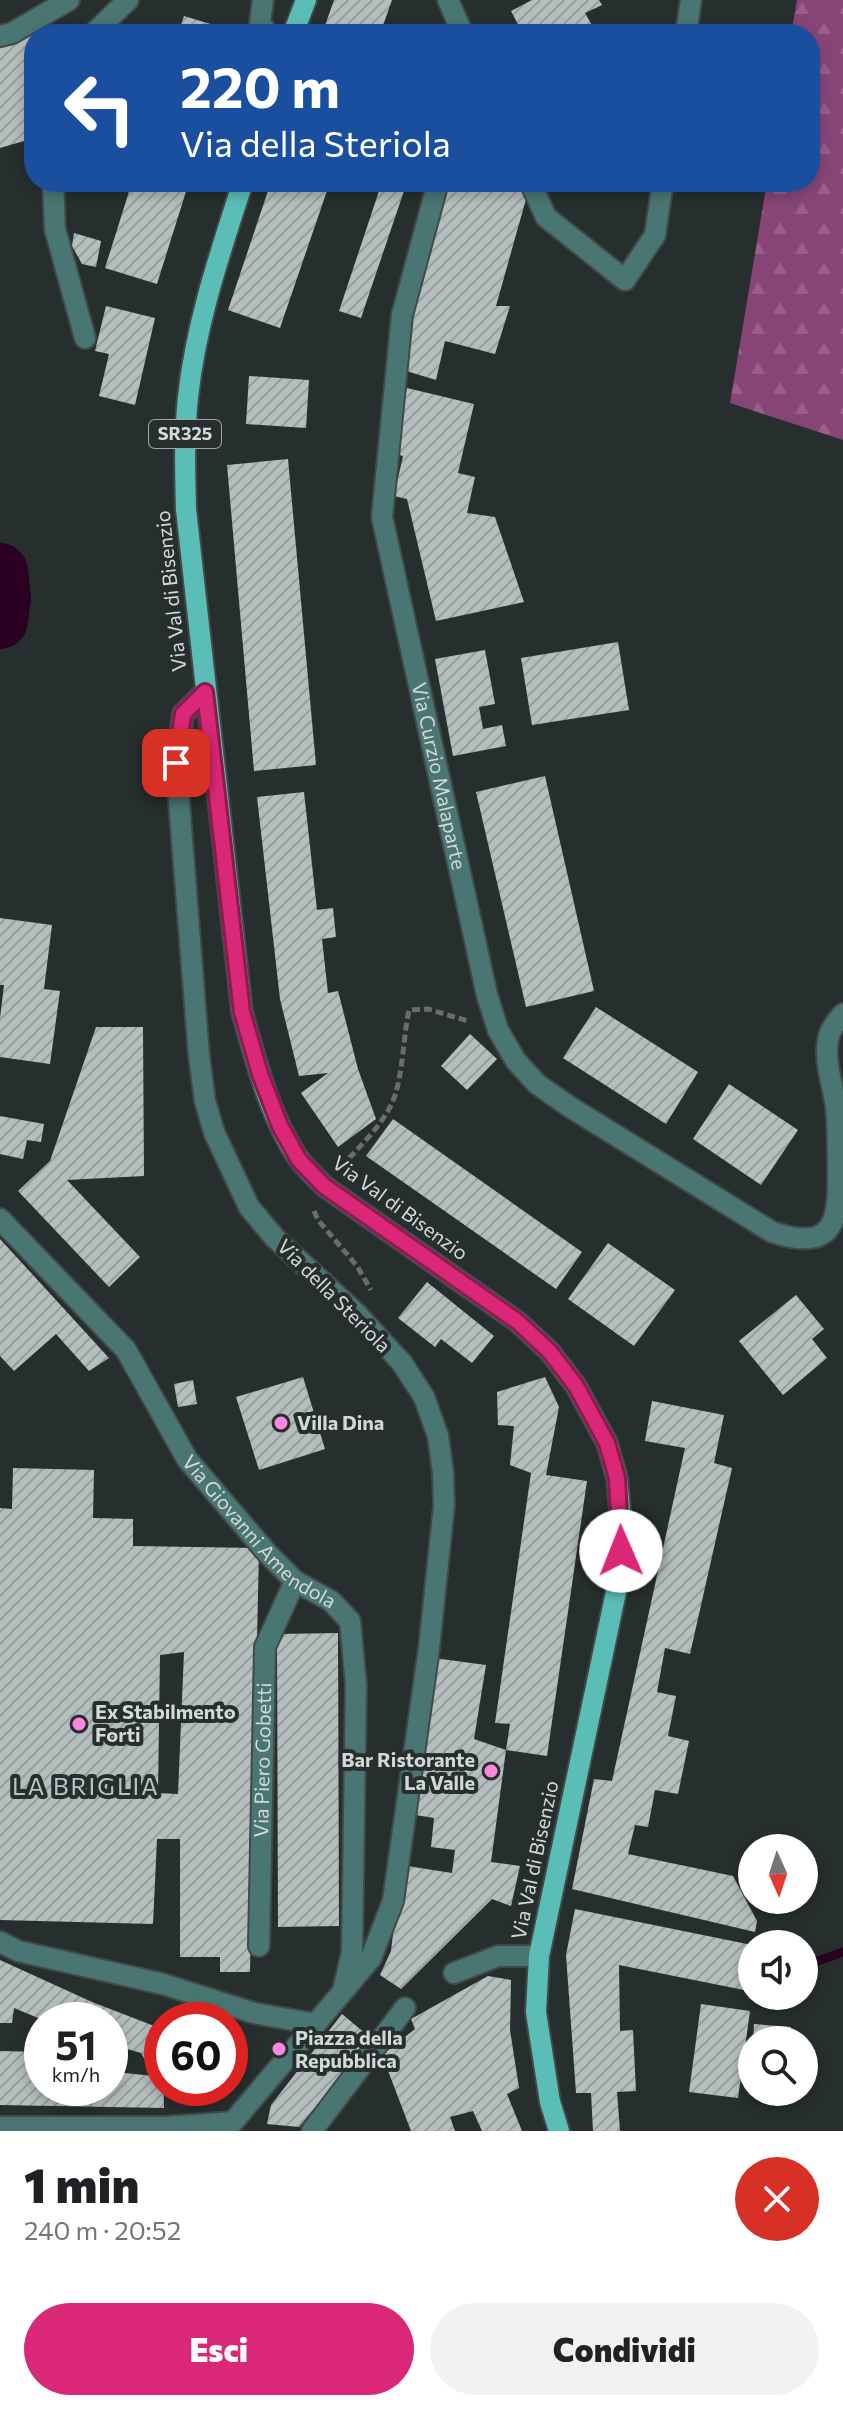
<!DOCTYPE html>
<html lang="it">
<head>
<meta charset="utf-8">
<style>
  body { margin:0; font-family:Commissioner,sans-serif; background:#f2f2f2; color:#202124; height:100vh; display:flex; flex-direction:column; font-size:30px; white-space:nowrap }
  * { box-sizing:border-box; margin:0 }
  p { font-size:26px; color:#757577 }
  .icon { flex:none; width:44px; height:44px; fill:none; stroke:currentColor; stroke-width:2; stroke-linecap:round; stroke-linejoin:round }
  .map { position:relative; height:2131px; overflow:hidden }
  .side { display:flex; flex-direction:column; background:#fff; flex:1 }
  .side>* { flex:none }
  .guide { position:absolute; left:24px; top:24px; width:796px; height:168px; border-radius:32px; box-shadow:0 4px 12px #0003; background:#1a4fa0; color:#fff; overflow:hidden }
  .needle { width:52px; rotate:177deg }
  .buttons { position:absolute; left:738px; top:1834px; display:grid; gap:16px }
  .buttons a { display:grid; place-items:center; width:80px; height:80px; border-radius:50%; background:#fff; box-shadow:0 4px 12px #0003; font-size:40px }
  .speed { position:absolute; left:24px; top:2002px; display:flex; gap:16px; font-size:40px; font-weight:700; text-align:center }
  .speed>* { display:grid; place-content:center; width:104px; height:104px; border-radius:50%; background:#fff; box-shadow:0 4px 12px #0003; line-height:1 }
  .speed small { font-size:20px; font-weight:400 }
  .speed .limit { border:12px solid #d22; background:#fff; color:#111 }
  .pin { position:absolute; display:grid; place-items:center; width:68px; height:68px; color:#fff; margin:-34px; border-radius:16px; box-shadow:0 4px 12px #0006 }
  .me { position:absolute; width:88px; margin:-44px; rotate:359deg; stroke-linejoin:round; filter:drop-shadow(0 0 6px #0008) }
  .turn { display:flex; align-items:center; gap:28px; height:168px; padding:0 24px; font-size:36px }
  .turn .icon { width:104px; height:104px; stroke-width:2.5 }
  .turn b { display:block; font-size:56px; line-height:68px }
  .round { display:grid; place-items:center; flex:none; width:84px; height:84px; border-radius:42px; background:#f2f2f2 }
  .overview { display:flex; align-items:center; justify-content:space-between; height:136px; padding:0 24px }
  h1 { font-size:48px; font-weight:800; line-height:60px }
  .button { display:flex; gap:16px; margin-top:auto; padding:16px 24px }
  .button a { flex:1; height:92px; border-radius:48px; background:#db2777; color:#fff; font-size:32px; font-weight:800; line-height:92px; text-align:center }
  .button a+a { background:#f2f2f2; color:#202124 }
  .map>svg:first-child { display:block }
  .forest { fill:url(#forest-firs) }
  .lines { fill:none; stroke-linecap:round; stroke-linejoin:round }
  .stream { stroke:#2b0023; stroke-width:9 }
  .river { stroke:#2b0023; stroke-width:56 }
  .building { fill:url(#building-hatch); fill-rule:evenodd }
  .minor-casing { stroke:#424a49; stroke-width:24 }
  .major-casing { stroke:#424a49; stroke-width:24 }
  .path { stroke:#676e6d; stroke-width:5; stroke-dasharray:8 4; stroke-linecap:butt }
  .minor { stroke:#497672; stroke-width:20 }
  .major { stroke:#5abeb7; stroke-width:20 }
  .route-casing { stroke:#8e194d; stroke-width:20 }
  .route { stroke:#db2777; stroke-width:14 }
  .poi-dot { fill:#fd86e1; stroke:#262f2e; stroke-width:3 }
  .labels { text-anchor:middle; stroke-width:8; stroke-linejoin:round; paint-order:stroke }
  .shield { fill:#262f2e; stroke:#9fa6a5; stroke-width:2 }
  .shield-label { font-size:18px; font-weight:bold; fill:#d3d9d8 }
  .street-label { font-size:20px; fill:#d3d9d8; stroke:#262f2e }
  .poi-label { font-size:20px; font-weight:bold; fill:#d3d9d8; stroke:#262f2e; text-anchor:start }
  .quarter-label { font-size:24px; letter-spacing:2px; fill:#b9c5c4; stroke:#262f2e }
</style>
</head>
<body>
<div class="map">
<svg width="843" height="2131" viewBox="0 0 843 2131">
  <defs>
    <pattern id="forest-firs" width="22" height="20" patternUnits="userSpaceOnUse" patternTransform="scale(2)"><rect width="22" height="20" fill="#874577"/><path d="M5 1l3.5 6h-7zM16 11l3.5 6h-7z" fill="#975f8a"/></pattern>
    <pattern id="building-hatch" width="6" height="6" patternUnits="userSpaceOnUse" patternTransform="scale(2)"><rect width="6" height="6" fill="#b3bebd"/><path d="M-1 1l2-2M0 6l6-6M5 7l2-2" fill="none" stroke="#969f9e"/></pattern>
  </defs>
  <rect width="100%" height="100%" fill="#262f2e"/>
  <path class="forest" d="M797,0H843V440L730,403L767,182H810V34H791Z"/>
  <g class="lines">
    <path class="stream" d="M804,1966L843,1952"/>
    <path class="river" d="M0,571L3,598L0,621"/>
  </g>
  <path class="building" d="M334,0H392L380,34H322Z
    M532,0H599L602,5L585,13L597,34H523L511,11Z
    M184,16L240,33V34H178Z
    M34,33V138L0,148V44Z
    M132,182H189L157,284L105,268Z
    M271,182H330L280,328L228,310Z
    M382,182H407L361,318L339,311Z
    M447,182H524L528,192L496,306H510L495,354L445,341L436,380L403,370L405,325Z
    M74,233L101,241L96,267L82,264L72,246Z
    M106,306L155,318L135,405L99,396L109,354L95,351Z
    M249,376L309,380L306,428L246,424Z
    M407,388L474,404L458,473L475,477L467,513L495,517L524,602L436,621L407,499L394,496L403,456L393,453Z
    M288,459L316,765L254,771L227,465Z
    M618,642L629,710L532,725L521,658Z
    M485,650L495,704L479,707L483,729L502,725L506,746L453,756L435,659Z
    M545,776L594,991L526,1007L476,792Z
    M304,792L317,910L333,908L336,937L322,939L328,993L338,991L358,1069L376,1119L338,1147L301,1093L328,1073L299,1076L280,999L257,797Z
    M0,918L52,925L44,989L60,991L50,1064L0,1057V1018L4,985H0Z
    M596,1007L698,1072L666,1124L563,1058Z
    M96,1027H143L144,1176L67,1180L140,1257L109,1287L18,1191L50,1161Z
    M470,1034L497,1059L467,1090L441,1066Z
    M729,1084L798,1130L761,1185L693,1139Z
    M0,1116L44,1124L41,1142L27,1140L23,1159L0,1154Z
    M393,1119L582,1252L556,1289L366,1156Z
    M0,1239L109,1358L89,1371L56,1334L14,1371L0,1356Z
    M608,1243L675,1290L634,1346L568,1299Z
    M427,1282L494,1336L472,1363L441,1339L435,1347L398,1318Z
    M796,1295L824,1329L812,1339L827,1358L783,1395L739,1341Z
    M303,1377L325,1449L259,1470L236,1397Z
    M545,1377L559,1407L546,1475L587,1481L547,1756L506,1750L510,1724L495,1723L531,1473L510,1465L514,1426L498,1425L497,1392Z
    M193,1380L197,1404L178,1407L174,1384Z
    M652,1401L724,1415L714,1463L732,1468L690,1654L665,1648L657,1692L676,1696L668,1736L689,1741L678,1794L655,1790L648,1827L635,1825L628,1854L733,1876L757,1921L755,1932L572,1889L594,1779L612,1781L683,1457L685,1448L645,1441Z
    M13,1468L94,1470L93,1518L133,1519V1546L259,1548L250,1972H220V1957H180V1839H157L153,1924L0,1920V1508L12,1509ZM184,1652L178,1794L158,1793L160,1655Z
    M338,1633L339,1926L278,1927L277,1634Z
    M434,1658L486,1665L474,1739L506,1750L491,1862L520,1866L511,1906L492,1899L401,1989L380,1975L391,1951L401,1865L452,1873L455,1850L431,1847L434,1818L409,1814Z
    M575,1909L752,1945V1974L749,1991L619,1965L620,2031L633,2030L636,2091L617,2092L620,2131H593L591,2093H576L566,1955Z
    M0,1960L92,2002L162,2029L164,2108L0,2105V2051L42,2052V2088H110V2049H112L115,2072L154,2076L141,2053L110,2044V2020H43L14,2008L12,2023H0Z
    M488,1976L511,1980L510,2030L519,2088L507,2094L522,2131H482L473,2111L450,2117L455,2131H411L382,2055L415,2029L411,2019Z
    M701,2004L750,2011L738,2098L689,2092Z
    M342,2014L372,2039L299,2127L267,2124L271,2105Z
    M754,2024L791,2027L790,2040H753Z
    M230,2034H233V2064L230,2063Z"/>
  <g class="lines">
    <defs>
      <g id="minor">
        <path d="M263,0L260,23L268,34"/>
        <path d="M448,0L463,34"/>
        <path d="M93,34L128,0"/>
        <path d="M686,34L691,0"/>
        <path d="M0,36L12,33L69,0"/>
        <path d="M53,182L55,229L85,338"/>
        <path id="s1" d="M438,182L402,315L382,517L487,995L498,1030L516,1061L537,1084L570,1107L772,1232C835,1253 839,1221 838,1169C838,1148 838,1127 836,1107C833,1085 824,1062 828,1040C830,1029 836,1022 843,1014"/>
        <path d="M530,182L546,217L625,280L655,235L663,182"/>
        <path id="s2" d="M0,1219L126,1350L187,1459L268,1554L295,1581L331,1601L350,1621L356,1685L352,1952L344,1987"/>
        <path d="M0,1942L18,1951L163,1984L254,2013L316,2024"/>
        <path id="s3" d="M259,1946L265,1647L295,1581"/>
        <path d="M454,1973L498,1956H539"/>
        <path d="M0,2127H164L233,2122L371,1958L393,1901L429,1648L444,1506L443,1472L438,1436L424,1397L402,1363L357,1314L275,1238L249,1207L214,1132L205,1101L199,1056L176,763L183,714L205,692"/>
        <path d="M312,2131L405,2008"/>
      </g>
      <path id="major" d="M293,34L306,0
        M243,182C220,253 196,323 188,397C184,434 185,472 186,509L242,1012C256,1061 269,1115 298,1158C305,1168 316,1177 324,1186L518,1322L550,1352L576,1386L607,1443L617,1478L622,1530L620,1573L539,1956L536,2012L550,2102L559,2131"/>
    </defs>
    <use href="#minor" class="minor-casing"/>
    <use href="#major" class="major-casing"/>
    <path class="path" d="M341,1167C358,1148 381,1127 392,1103C403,1079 403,1037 409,1010L428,1009L468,1021
      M314,1211L318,1220L357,1266L371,1290"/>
    <use href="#minor" class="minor"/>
    <use href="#major" class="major"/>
  </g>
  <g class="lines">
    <defs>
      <path id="route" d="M176,763L183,714L205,692L242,1012L260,1074L280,1126L299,1160L324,1186L518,1322L550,1352L576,1386L607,1443L617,1478L621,1551"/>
    </defs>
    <use href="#route" class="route-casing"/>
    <use href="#route" class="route"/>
  </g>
  <g class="poi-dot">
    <circle cx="281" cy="1423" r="8"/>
    <circle cx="79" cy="1724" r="8"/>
    <circle cx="491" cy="1771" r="8"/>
    <circle cx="279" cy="2049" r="8"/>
  </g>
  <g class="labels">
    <rect class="shield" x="149" y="420" width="72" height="28" rx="6"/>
    <g class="shield-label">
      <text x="185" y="440">SR325</text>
    </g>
    <g class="street-label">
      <text transform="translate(171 591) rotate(-96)" y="7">Via Val di Bisenzio</text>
      <text dy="7" stroke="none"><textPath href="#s1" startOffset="606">Via Curzio Malaparte</textPath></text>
      <text transform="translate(400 1208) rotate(36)" y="7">Via Val di Bisenzio</text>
      <text transform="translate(334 1296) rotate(45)" y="7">Via della Steriola</text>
      <text dy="7" stroke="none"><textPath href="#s2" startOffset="410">Via Giovanni Amendola</textPath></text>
      <text dy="7" stroke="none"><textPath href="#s3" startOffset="186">Via Piero Gobetti</textPath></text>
      <text transform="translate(535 1860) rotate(-78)" y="7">Via Val di Bisenzio</text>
    </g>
    <g class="poi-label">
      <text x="297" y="1430">Villa Dina</text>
      <text x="95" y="1719">Ex Stabilmento<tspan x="95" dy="23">Forti</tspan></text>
      <text x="475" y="1767" text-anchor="end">Bar Ristorante<tspan x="475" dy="23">La Valle</tspan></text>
      <text x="295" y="2045">Piazza della<tspan x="295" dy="23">Repubblica</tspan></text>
    </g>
    <g class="quarter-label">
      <text x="86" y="1795">LA BRIGLIA</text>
    </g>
  </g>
</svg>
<div class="buttons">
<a><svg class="needle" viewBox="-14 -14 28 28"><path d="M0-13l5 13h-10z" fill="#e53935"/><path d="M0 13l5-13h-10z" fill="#757577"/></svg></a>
<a><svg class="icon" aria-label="sound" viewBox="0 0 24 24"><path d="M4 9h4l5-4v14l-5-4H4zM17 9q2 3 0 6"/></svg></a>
<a><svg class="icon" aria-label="search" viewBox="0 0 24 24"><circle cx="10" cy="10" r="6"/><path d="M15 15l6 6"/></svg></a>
</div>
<div class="speed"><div>51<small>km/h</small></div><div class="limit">60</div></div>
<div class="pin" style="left:176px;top:763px;background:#d93025"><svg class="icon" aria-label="arrive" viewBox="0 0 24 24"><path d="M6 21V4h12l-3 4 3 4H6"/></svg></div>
<svg class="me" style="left:621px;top:1551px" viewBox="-20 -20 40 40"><circle r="19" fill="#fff"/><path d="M0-13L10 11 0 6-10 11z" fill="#db2777"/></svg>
<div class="guide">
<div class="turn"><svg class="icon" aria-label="left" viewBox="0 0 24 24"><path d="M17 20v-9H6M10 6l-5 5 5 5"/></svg><div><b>220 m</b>Via della Steriola</div></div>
</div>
</div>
<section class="side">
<div class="overview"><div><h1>1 min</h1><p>240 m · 20:52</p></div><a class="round" style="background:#d93025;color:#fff"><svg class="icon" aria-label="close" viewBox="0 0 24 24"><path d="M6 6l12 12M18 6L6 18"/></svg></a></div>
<div class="button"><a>Esci</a><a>Condividi</a></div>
</section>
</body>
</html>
